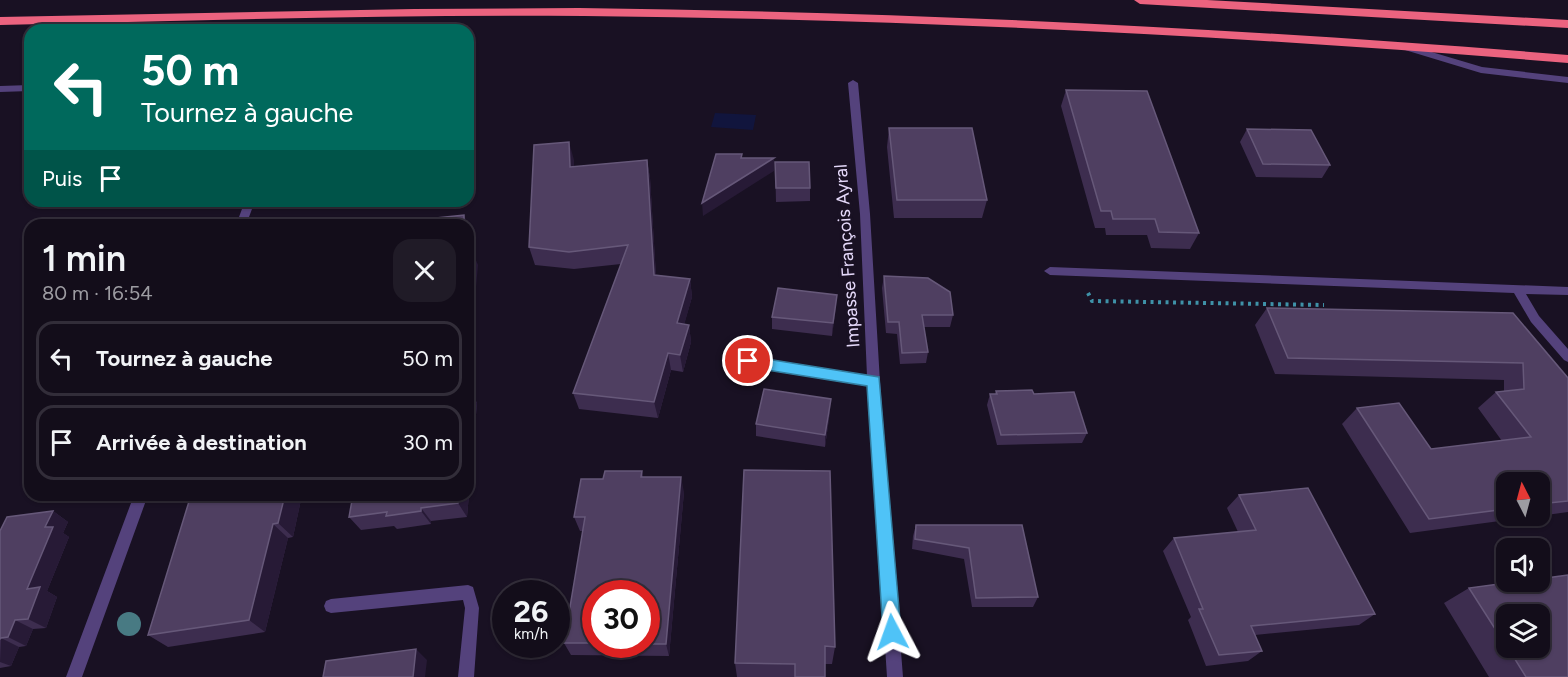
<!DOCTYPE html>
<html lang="fr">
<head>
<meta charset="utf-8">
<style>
  body { margin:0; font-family:Figtree,sans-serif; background:#201b27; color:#f1f3f6; height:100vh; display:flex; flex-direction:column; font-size:22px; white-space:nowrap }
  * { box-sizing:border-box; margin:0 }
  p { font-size:20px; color:#9d9ca2 }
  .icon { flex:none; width:33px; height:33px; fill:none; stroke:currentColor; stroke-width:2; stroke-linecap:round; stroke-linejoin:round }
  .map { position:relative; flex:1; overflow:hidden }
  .details { position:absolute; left:24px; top:219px; width:450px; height:282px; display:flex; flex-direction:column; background:#130d1a; border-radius:18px; box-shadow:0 2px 4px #0004,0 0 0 2px #322d39 }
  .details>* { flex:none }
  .guide { position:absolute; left:24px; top:24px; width:450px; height:183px; border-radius:18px; box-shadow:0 2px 4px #0004,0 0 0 2px #322d39; background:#00695c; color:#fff; overflow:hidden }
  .needle { width:39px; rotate:354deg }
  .tools { position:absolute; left:1496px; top:472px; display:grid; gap:12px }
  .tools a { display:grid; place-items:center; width:54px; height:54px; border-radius:12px; background:#130d1a; box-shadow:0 2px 4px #0004,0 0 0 2px #322d39; font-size:30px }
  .speed { position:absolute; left:492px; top:580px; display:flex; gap:12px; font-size:30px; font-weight:700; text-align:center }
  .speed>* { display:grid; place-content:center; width:78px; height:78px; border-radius:50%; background:#130d1a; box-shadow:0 2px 4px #0004,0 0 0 2px #322d39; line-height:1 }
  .speed small { font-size:15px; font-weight:400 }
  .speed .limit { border:9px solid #d22; background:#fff; color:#111 }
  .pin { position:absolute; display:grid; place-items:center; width:51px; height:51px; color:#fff; margin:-26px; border:3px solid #fff; border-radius:50%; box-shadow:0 2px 6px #0007 }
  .me { position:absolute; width:66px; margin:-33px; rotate:356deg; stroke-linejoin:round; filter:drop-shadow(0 0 4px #0008) }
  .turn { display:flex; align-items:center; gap:21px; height:126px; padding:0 18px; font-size:27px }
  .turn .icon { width:78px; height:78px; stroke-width:2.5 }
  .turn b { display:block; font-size:42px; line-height:51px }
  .then { display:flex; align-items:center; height:57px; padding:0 18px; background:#0003; gap:12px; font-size:22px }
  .round { display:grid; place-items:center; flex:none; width:63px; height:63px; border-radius:18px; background:#201b27 }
  .headline { display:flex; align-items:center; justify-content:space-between; height:102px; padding:0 18px }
  h1 { font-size:36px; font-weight:600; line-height:45px }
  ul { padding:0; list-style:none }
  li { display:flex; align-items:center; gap:18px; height:75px; margin:0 12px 9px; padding:0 6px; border:3px solid #322d39; border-radius:18px }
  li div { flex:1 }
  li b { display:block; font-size:22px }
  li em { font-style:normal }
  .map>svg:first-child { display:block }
  .water { fill:#11153d }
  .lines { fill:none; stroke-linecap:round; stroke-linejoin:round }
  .path { stroke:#3f92a8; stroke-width:4; stroke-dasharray:3 4.5; stroke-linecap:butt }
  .service { fill:#54427c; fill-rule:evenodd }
  .minor { fill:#54427c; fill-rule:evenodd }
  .motorway { fill:#eb637f; fill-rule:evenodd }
  .tree { fill:#487a83 }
  .wall { fill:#3d2d4f; fill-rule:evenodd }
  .shaded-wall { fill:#271a36 }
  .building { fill:#4f3f61; stroke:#665879; stroke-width:1.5 }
  .route { fill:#4fc3f7; stroke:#337fa1; stroke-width:1.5 }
  .labels { text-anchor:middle; stroke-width:6; stroke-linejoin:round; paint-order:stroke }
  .street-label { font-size:18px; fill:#e5d9fa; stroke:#191123 }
</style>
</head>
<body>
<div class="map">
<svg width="1568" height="677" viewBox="0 0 1568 677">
  <rect width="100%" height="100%" fill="#191123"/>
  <path class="water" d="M715,113L756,115L753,130L711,127Z"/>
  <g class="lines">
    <path class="path" d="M1088,293L1092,301L1324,305"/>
    <path class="service" d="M1408,45L1482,67L1568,77V83L1481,73L1405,50L1404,48Z
      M468,585L473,587L479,608L474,677H458L465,608L463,600L331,613L326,611L324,606L326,601L331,599Z"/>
    <path class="minor" d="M853,80L858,83L870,214L880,382L903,677H887L868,386L748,366L744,364L742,361L744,358L748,356L867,376L860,214L848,83Z
      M30,85V91L0,92V86Z
      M245,201H255L246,225H236Z
      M1050,267L1568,287V295L1526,294L1539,316L1568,349V362L1564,360L1531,322L1514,293L1050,275L1044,271Z
      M134,495H148L82,677H66Z"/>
    <path class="motorway" d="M1134,0H1207L1568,20V28L1140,4Z
      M579,8C910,12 1239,28 1568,55V63C1240,36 912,19 584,16C389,14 194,21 0,25V17L414,9Z"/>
  </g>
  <circle class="tree" cx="129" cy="624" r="12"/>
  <path class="wall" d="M1066,90L1199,233L1190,249L1151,248L1147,235H1106L1105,228H1095L1061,106Z
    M889,128L987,200L982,218H894L887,147Z
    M1247,129L1330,165L1322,178L1256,177L1240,142Z
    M574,160V167L647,160L650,178L656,276L690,279L692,297L684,324L689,325L691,342L683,372L671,370L658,418L579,409L573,393L621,264L574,269L535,265L529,247Z
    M775,162L810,188V201L776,202Z
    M305,201H371L308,207Z
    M884,276L953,315L950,327H924L928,352L926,363L900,364L897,334L886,333L882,288Z
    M837,295L832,336L772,329V317Z
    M1267,308L1513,313L1568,378V512L1539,516V483H1506V516H1538L1410,533L1342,424L1357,408L1431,449L1502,441L1478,408L1496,392L1504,391V380L1275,374L1255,325Z
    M469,388L477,403L467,517L431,521V524L397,529L394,526L361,530L349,517Z
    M996,391L1034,394L1087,433L1082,443L997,445L987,405L990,394H995Z
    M830,411L825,447L756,436V424Z
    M744,470L835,647L832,664H825V677H737L735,663Z
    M642,471L643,477L684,492L669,656L571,655L564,643L583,531H580L574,517L603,479ZM596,594H646V645H596Z
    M302,495L293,537L288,538L265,632L168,647L148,635Z
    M1239,495L1375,614L1359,625L1255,635L1262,651L1248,661L1206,666L1188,620L1191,617L1163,551L1174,538L1238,532L1227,508Z
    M53,511L68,522L63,533L69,537L47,591L57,597L46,628L33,629L26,646L19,647L11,666L0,668V531Z
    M916,525H1022L1038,597L1033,607H972L964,559L912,549L913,536Z
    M1568,575V677H1489L1444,603L1469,588L1514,582H1539V579ZM1506,615H1539V648H1506Z"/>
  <path class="shaded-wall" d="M569,142L574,160V186L570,167Z
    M774,158V171L703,216L702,203Z
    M647,160L650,178L657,293L654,275Z
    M464,215L471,232V249L478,265L468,375V225H464Z
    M690,279L692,297L680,340L677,323Z
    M837,295L836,308L832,336L833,323Z
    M689,325L691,342L683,372L680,355Z
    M668,353L671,370L658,418L654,402Z
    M469,388L477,403L467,517L458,503L459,495H468V402Z
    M831,399L830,411L825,447V435Z
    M681,477L684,492L669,656L666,644Z
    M285,495H302L293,537L278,523Z
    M421,508L431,521V524L421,511Z
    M53,511L68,522L63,533L69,537L47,591L57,597L46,628L28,619L27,589L45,527Z
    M273,524L288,538L265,632L249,620Z
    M15,620L33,629L26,646L8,637Z
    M1,638L19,647L11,666L0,662Z
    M416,649L427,660L425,677H413Z"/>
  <path class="building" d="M1066,90L1147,91L1199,233L1159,232L1155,219H1113L1111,211H1101Z
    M889,128H972L987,200H897Z
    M1247,129L1311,130L1330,165L1263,164Z
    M569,142L570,167L647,160L654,275L690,279L677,323L689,325L680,355L668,353L654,402L573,393L628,245L569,252L529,247L534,145Z
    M716,154H742L741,158H774L702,203Z
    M775,162H809L810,188H776Z
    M464,215V225H406L407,221Z
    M468,249H471L468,278Z
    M884,276L928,278L950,292L953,315H922L928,352L902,353L899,322H888Z
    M778,288L837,295L833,323L772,317Z
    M1267,308L1513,313L1568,378V501L1539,504V483H1506V509L1429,519L1357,408L1399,403L1431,449L1531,437L1496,392L1524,389L1523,363L1288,358Z
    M764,389L831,399L825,435L756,424Z
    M1032,390L1034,394L1074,392L1087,433L1001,435L990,394H997L996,391Z
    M744,470L830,471L835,647L825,646V677H795V664L735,663Z
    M605,471H642L641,477H681L666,644H646V594H596V643H564L585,517H574L581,479H603Z
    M1308,488L1375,614L1251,626L1262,651L1219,655L1199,609H1203L1174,538L1256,530L1239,495Z
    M191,495H285L278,523L273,524L249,620L148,635Z
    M353,495H459L458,503L421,508V511L386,516L387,512L349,517Z
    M53,511L45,527H53L27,589L40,587L28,619L15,620L8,637L1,638L0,639V531L7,517Z
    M916,525H1022L1038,597L976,598L969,548L915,539Z
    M1568,575V677H1526L1508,648H1539V615H1506V646L1469,588L1514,582H1539V579Z
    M416,649L413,677H323L326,661Z"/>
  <path class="route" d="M748,356L879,377L901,632L898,638L892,640L886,638L883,632L867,386L748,367L743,365L741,361L743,357Z"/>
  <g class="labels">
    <g class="street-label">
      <text transform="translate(847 256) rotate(-94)" y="6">Impasse François Ayral</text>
    </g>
  </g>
</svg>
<div class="tools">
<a><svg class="needle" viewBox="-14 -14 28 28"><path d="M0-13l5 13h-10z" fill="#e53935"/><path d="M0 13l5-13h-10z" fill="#9d9ca2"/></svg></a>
<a><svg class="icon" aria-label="sound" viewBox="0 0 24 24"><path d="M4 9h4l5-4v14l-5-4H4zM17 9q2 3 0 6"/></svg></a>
<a><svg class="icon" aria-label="layers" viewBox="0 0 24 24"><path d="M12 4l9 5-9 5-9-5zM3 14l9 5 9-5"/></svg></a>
</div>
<div class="speed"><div>26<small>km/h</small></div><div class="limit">30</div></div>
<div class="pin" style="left:748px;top:361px;background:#d93025"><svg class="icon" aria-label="arrive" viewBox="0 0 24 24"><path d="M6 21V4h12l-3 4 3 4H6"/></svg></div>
<svg class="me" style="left:892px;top:632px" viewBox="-20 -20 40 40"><path d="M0-17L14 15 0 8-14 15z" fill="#4fc3f7" stroke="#fff" stroke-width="4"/></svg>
<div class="guide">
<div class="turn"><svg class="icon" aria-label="left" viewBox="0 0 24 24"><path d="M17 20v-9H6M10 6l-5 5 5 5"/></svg><div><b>50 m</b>Tournez à gauche</div></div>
<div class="then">Puis<svg class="icon" aria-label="arrive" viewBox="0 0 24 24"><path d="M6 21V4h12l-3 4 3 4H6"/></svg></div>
</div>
<section class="details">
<div class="headline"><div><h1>1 min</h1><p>80 m · 16:54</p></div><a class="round"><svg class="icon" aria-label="close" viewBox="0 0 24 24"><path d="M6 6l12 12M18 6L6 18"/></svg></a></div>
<ul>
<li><svg class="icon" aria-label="left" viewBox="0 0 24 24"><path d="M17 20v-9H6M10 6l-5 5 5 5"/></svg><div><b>Tournez à gauche</b></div><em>50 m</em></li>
<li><svg class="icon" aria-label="arrive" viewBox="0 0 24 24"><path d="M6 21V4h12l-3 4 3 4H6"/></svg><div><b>Arrivée à destination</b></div><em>30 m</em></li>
</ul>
</section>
</div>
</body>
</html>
